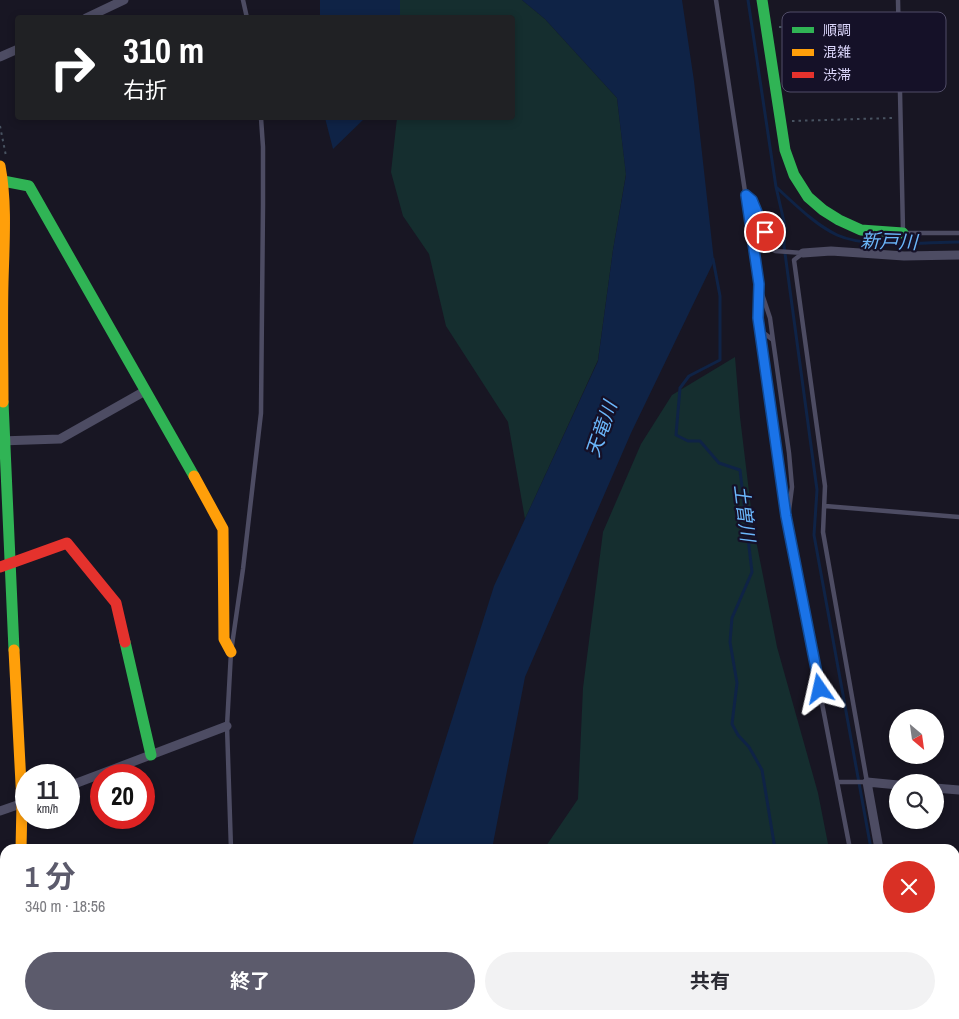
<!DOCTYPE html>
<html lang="ja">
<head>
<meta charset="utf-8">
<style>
  body { margin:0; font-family:"Archivo Narrow","Noto Sans JP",sans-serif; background:#f2f2f3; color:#2b2b33; height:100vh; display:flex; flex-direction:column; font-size:19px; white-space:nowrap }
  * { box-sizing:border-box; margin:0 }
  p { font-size:16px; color:#7c7c81 }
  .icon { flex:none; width:28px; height:28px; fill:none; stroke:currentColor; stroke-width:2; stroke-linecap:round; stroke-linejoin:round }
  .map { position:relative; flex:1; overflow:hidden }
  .panel { position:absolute; left:0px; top:844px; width:960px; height:176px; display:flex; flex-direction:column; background:#fff; border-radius:15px 15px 0 0; box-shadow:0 2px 8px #0003 }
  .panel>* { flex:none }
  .hud { position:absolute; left:15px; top:15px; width:500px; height:105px; border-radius:5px; box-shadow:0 2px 8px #0003; background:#202124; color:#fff; overflow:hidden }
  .needle { width:32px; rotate:151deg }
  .controls { position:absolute; left:889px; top:709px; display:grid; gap:10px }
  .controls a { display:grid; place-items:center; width:55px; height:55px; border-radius:50%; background:#fff; box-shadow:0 2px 8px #0003; font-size:25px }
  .speed { position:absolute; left:15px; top:764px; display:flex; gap:10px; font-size:25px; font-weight:700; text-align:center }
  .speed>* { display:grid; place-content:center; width:65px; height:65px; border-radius:50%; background:#fff; box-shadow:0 2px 8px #0003; line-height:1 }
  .speed small { font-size:12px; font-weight:400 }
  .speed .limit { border:8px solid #d22; background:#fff; color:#111 }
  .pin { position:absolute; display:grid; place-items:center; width:42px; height:42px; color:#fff; margin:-21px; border:2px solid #fff; border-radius:50%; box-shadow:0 1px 5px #0007 }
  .me { position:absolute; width:55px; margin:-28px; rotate:349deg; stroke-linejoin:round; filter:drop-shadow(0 0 4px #0008) }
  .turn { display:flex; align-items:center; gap:18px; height:105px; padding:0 25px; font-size:22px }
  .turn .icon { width:65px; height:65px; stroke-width:2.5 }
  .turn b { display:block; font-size:35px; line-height:42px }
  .round { display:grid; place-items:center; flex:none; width:52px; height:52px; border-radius:26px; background:#f2f2f3 }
  .headline { display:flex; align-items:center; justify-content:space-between; height:85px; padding:0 25px }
  h1 { font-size:30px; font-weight:700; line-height:38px; color:#5c5b6c }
  .cta { display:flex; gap:10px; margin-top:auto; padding:10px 25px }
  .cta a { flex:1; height:58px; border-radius:30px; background:#5c5b6c; color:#fff; font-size:20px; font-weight:700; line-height:58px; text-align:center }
  .cta a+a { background:#f2f2f3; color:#2b2b33 }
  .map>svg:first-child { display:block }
  .green { fill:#152e2f }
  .water { fill:#0f2346 }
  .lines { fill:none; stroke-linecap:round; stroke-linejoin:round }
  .stream { stroke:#0f2346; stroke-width:3 }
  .path { stroke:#485361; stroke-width:2; stroke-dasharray:2.5 4; stroke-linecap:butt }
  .lane { stroke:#4d4c63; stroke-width:4.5 }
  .street { stroke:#4d4c63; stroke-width:9 }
  .fast { stroke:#30b455; stroke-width:11 }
  .slow { stroke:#ff9f0a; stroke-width:11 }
  .jam { stroke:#e5322d; stroke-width:11 }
  .route-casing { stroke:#114b97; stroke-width:12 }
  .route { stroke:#1a73e8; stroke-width:9 }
  .labels { text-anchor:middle; stroke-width:4.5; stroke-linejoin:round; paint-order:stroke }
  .water-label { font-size:19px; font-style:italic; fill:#6bb7fb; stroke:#151128 }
  .key { fill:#151128; stroke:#514d68; stroke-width:1 }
  .key-label { font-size:14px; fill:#ded9fe }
</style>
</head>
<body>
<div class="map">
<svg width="959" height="1019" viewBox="0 0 959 1019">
  <rect width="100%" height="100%" fill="#181623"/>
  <path class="green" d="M400,0H522L545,19L617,98L626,174L613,250L598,360L525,519L508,422L446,326L429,254L403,216L391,172L397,118H512V18L400,17Z
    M735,357L740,417L753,525L777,647L818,793L829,849H544L578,799L583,688L603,532L641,444L672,395Z
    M511,1015H866L867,1019H510Z"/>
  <path class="water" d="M320,0H400V17H320Z
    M522,0H682L694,81L714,261L631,433L525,677L492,849H411L494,586L598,361L613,250L626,175L617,98L545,19Z
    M325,118H365L333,149Z
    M343,1015H485V1019H339Z"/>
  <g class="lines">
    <path class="stream" d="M748,0L776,187L785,226L784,246L817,490L814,535L871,849
      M776,187C795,204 814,224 837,235C868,249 924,242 959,242
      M713,259L720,296V360L689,376L680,388L676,435L688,441H700L719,463L740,470L752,572L732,618L730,642L737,683L732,724L738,735L749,747L762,770L775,849
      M809,1015L810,1019
      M901,1015L902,1019"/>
    <path class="path" d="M779,27L891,25
      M792,121L892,118
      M0,126L6,156
      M0,907L5,895
      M0,942L4,937"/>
    <path class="lane" d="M243,0L247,18
      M716,0L759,284L758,318L786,516L850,849
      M898,0L903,231
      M746,195L752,200L771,248L775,251L803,253
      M905,233H959
      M803,253L794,260L825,486L823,532L867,782H838
      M760,288L770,318L773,340
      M760,330L773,340L789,453L792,487L788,518
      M825,506L959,517
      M231,849L227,726L231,652L243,569L261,413L263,204V147L261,118
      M0,951L5,956
      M0,990H5
      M881,1015L884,1019
      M181,1019L185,1015"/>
    <path class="street" d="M86,18L124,0
      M0,57L18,49
      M803,253L831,251L904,256L959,255
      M0,441L60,439L145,391
      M69,786L227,726
      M935,788L959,790
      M0,811L26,802
      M879,849L867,782L898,785
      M910,1015L911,1019"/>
    <path class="fast" d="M762,0L785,150L794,175L808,197L823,210L839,220L861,230L903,233
      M3,181L29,186L194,476
      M3,402L14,650
      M125,642L151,755
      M0,926L5,917"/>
    <path class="slow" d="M0,166C7,203 4,244 3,282C2,322 3,362 3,402
      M194,476L223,529L224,639L231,652
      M14,650L22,803L21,849"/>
    <path class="jam" d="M0,567L67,543L116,603L125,642"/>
  </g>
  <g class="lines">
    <defs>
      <path id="route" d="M765,232L752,200L746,195L759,284L758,318L786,516L820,689"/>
    </defs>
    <use href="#route" class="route-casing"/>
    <use href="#route" class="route"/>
  </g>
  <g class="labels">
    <g class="water-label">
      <text transform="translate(889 241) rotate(2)" y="7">新戸川</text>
      <text transform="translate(601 429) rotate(-71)" y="7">天竜川</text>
      <text transform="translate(745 513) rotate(83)" y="7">土曽川</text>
    </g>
  </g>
  <rect x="782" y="12" width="164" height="80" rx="8" class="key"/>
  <rect x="792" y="27" width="22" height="6" fill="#30b455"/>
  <rect x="792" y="49" width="22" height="7" fill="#ff9f0a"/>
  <rect x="792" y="72" width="22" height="6" fill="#e5322d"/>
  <g class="key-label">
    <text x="823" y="35">順調</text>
    <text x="823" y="57">混雑</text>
    <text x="823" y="80">渋滞</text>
  </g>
</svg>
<div class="controls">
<a><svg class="needle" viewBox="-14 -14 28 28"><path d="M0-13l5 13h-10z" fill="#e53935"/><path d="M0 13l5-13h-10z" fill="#7c7c81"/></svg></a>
<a><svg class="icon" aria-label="search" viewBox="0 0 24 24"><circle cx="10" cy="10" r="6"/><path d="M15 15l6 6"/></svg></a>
</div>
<div class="speed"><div>11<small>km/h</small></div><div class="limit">20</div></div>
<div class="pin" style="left:765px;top:232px;background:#d93025"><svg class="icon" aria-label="arrive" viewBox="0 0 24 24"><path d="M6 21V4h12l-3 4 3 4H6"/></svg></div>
<svg class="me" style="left:820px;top:689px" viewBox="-20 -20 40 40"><path d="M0-17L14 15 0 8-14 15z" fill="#1a73e8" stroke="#fff" stroke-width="4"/></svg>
<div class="hud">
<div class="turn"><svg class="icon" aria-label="right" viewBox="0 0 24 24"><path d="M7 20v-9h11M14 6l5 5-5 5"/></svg><div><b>310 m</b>右折</div></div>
</div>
<section class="panel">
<div class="headline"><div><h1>1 分</h1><p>340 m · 18:56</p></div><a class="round" style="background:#d93025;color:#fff"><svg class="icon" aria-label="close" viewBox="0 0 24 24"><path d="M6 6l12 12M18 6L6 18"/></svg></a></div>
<div class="cta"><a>終了</a><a>共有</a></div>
</section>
</div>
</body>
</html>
